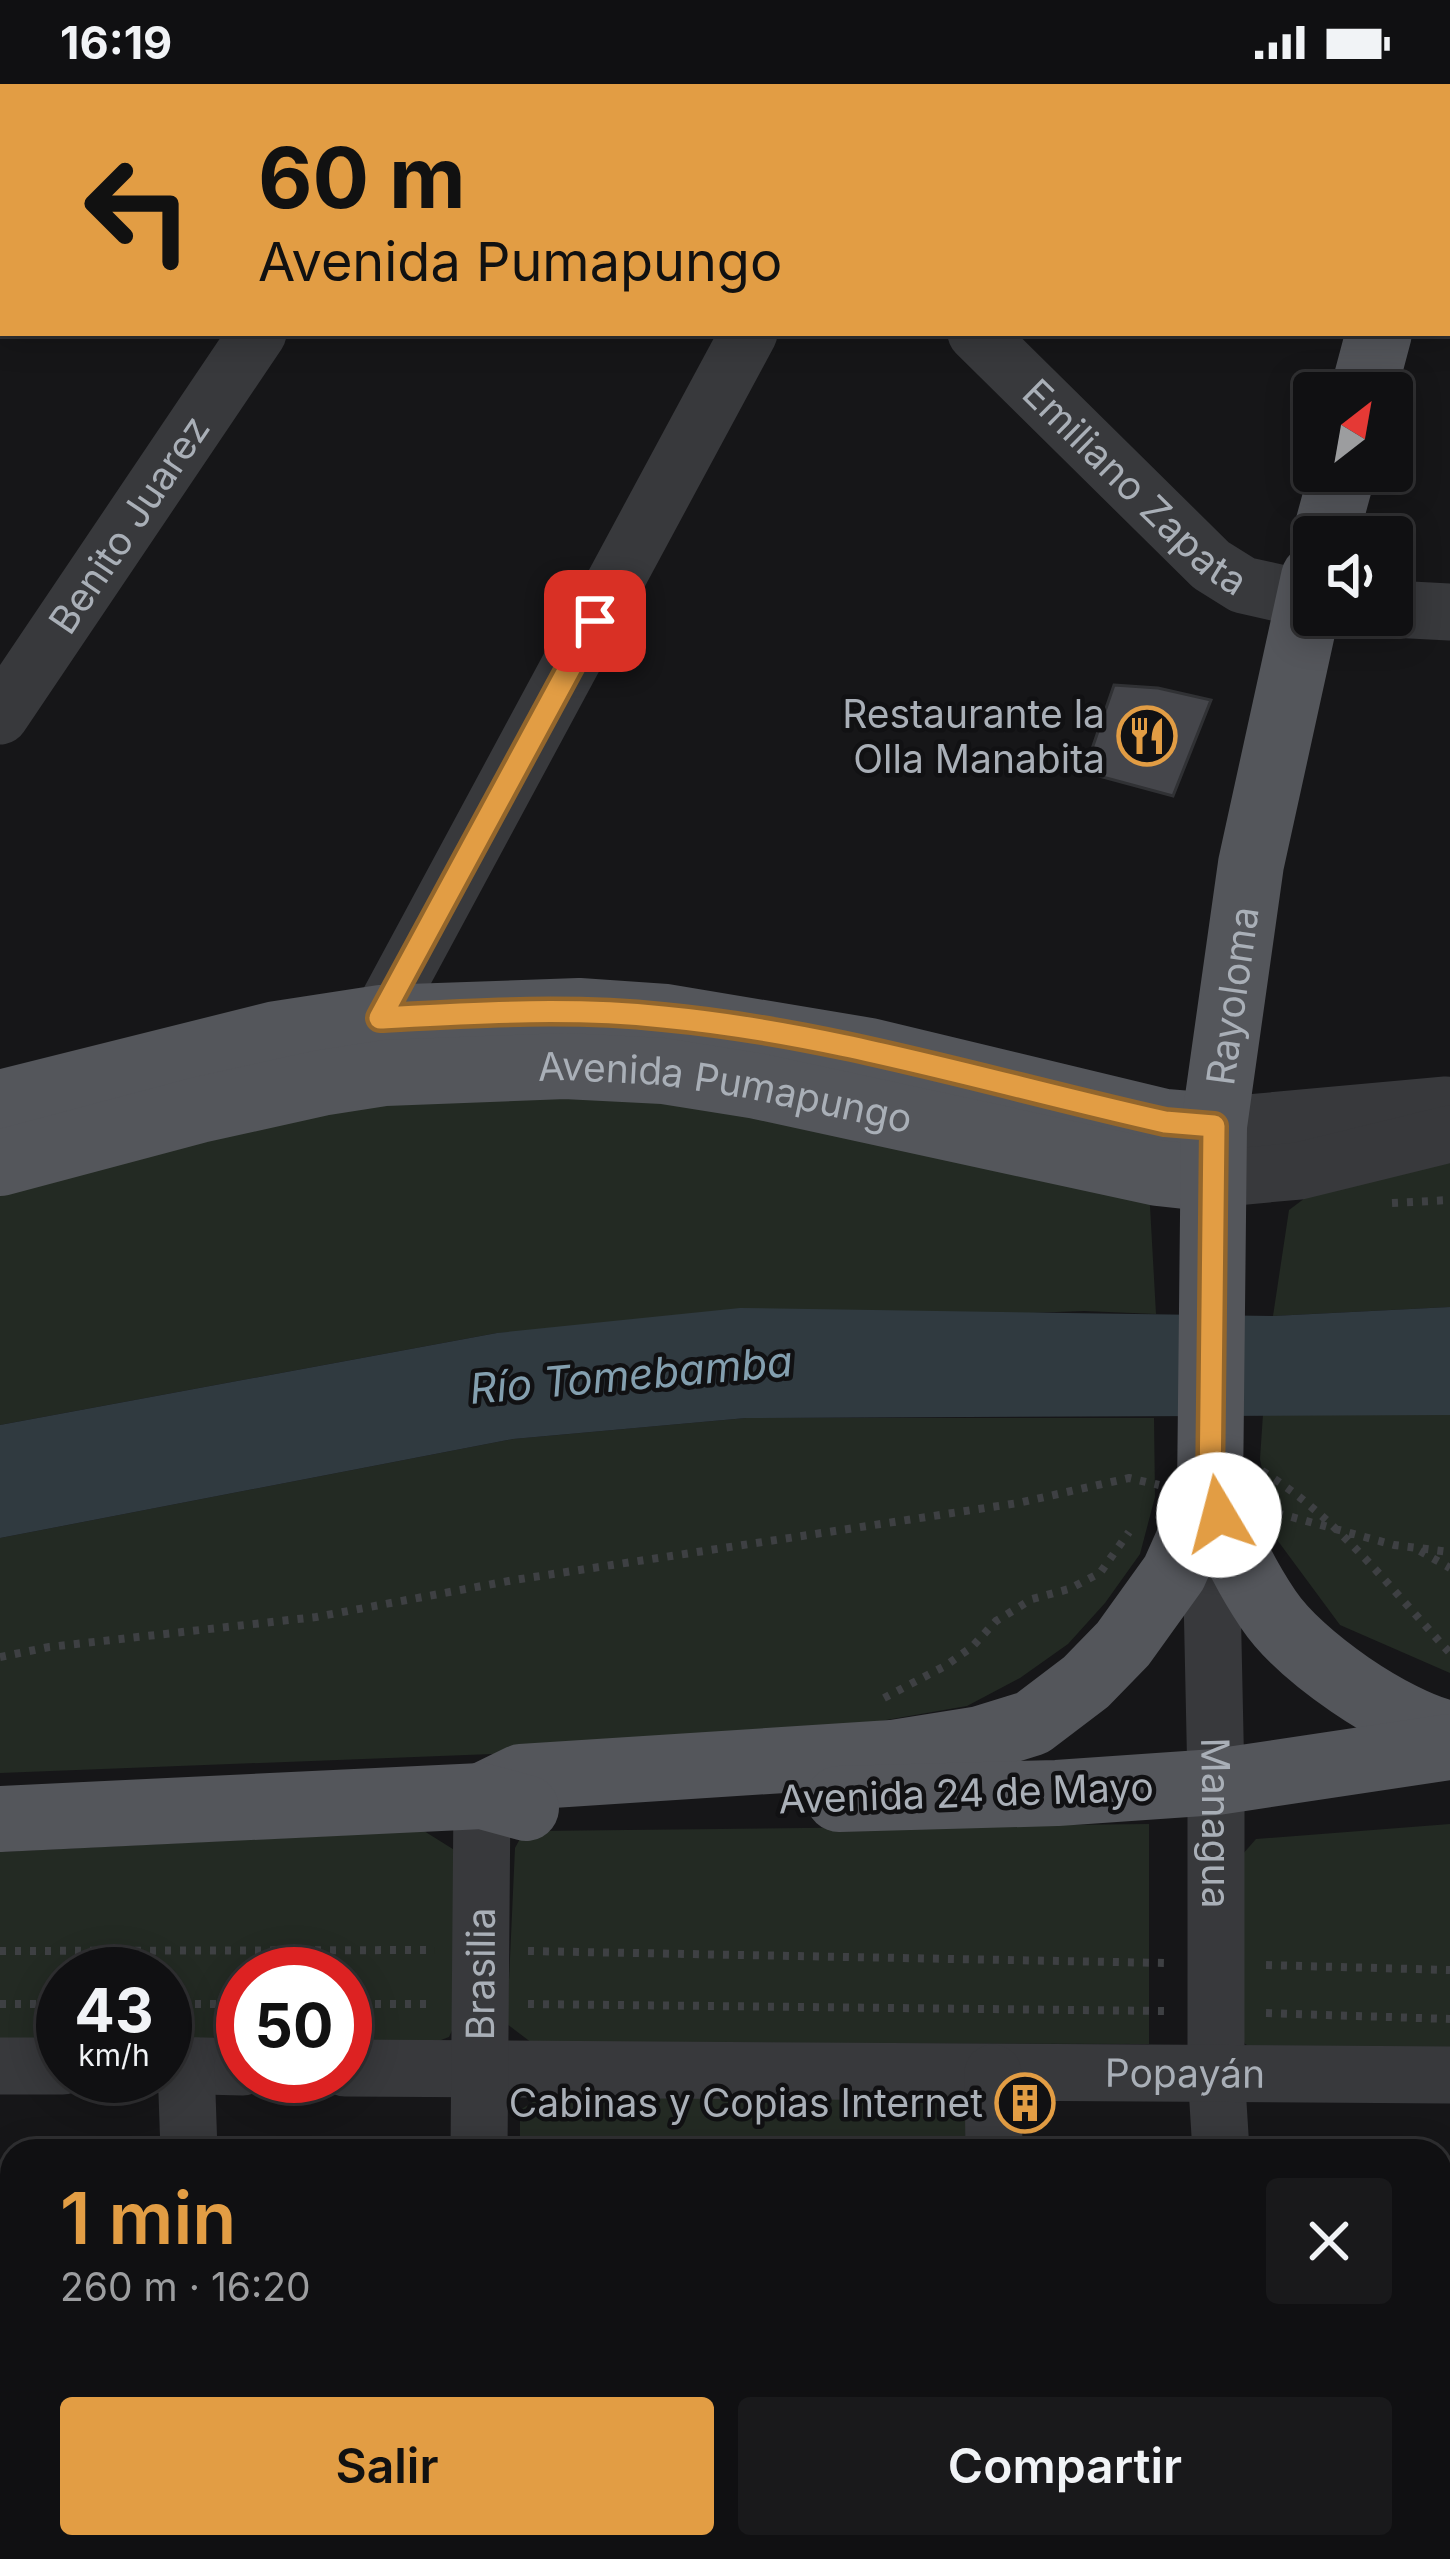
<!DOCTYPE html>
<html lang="es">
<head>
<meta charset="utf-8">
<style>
  body { margin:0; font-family:Inter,sans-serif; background:#19191b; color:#f1f3f6; height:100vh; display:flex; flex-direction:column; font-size:45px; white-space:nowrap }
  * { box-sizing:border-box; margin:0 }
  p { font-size:39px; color:#9c9d9f }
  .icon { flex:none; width:66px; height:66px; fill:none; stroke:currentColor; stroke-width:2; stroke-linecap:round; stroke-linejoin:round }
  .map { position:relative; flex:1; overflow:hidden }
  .panel { position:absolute; left:0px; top:2055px; width:1452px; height:420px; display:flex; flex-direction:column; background:#101012; border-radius:36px 36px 0 0; box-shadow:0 6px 30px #0003,0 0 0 3px #303032 }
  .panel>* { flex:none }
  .top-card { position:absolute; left:0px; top:0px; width:1452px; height:252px; box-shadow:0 6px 30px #0003,0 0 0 3px #303032; background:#e29d44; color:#111; overflow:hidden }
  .needle { width:78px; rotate:31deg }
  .controls { position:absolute; left:1293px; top:288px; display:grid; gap:24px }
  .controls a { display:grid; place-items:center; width:120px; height:120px; border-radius:12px; background:#101012; box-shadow:0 6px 30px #0003,0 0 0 3px #303032; font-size:60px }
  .speed { position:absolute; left:36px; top:1863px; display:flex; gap:24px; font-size:60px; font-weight:700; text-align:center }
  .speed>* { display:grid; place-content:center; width:156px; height:156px; border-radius:50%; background:#101012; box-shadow:0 6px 30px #0003,0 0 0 3px #303032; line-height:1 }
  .speed small { font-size:30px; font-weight:400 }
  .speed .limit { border:18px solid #d22; background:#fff; color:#111 }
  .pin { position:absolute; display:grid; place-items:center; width:102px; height:102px; color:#fff; margin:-51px; border-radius:24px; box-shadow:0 6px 18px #0006 }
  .me { position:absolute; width:132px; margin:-66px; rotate:352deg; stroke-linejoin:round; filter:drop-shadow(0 0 9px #0008) }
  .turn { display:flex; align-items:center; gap:42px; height:252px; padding:0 60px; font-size:54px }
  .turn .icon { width:156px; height:156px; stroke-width:2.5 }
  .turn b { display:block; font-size:84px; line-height:102px }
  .round { display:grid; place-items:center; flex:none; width:126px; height:126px; border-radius:12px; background:#19191b }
  .overview { display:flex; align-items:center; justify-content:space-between; height:204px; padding:0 60px }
  h1 { font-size:72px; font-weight:600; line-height:90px; color:#e29d44 }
  .primary-button { display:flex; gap:24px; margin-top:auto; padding:24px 60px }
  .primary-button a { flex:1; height:138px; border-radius:12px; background:#e29d44; color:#111; font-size:48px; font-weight:600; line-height:138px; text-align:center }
  .primary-button a+a { background:#19191b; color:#f1f3f6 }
  .status { display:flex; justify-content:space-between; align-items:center; height:84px; padding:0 60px; background:#101012; direction:ltr }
  .status svg { height:33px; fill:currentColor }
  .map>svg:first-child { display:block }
  .built { fill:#222225 }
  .green { fill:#232a23 }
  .water { fill:#303a40 }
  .building { fill:#45464b; stroke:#303134; stroke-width:3 }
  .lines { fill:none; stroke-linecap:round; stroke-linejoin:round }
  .path { stroke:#3e4043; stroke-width:8; stroke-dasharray:6 9; stroke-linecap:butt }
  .minor { stroke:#38393c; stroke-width:57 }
  .major { stroke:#54565b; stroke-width:66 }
  .route-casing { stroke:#93662c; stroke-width:30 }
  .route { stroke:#e29d44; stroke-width:21 }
  .labels { text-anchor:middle; stroke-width:9; stroke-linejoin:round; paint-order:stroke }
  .street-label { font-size:39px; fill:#a9afb7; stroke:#111113 }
  .poi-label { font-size:39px; fill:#a9afb7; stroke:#111113; text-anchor:end }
  .water-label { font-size:42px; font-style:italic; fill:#839faf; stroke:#111113 }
</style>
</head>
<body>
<div class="status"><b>16:19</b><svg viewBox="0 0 49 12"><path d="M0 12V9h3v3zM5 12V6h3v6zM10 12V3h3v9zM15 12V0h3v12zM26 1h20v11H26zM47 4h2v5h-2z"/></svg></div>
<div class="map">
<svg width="1450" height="2475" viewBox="0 0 1450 2475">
  <rect width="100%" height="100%" fill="#161618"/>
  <path class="built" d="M516,2463H976V2475H516Z"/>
  <path class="green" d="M637,997L1149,1104L1156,1230L1084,1227L497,1249L0,1341V1111L339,1019Z
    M1450,1070V1223L1273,1232L1289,1126L1321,1102Z
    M1263,1330L1450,1331V1589L1340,1541L1275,1453L1260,1375Z
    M746,1334H1154L1155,1413L1140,1470L1105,1519L1068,1560L1020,1594L967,1622L696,1669L492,1670L0,1689V1454L513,1355Z
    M1149,1740V1960L532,1959L507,1940L515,1764L521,1753L535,1747Z
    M1450,1740V1967L1257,1966L1245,1960L1238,1946L1242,1771L1256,1755Z
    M424,1747L456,1767L454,1942L449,1953L433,1959L345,1958V1890H243V1957H165V1890H63V1956H0V1768Z
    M541,2013L957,2015L969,2024L972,2067H520V2026Z"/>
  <path class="water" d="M1450,1223V1331L746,1334L513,1355L0,1454V1341L497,1249L740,1224L1273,1232Z"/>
  <path class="building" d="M753,0H1121L1120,3Z
    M1114,601L1158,604L1211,616L1173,712L1084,688Z
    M1009,2001H1041V2037L1010,2038Z"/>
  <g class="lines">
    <path class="path" d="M1392,1119L1450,1116
      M1262,1387C1336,1432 1392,1506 1450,1569
      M1277,1429L1394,1461L1450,1468
      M1420,1467L1450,1484
      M0,1573L49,1563L316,1533L514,1496L1018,1419L1129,1394L1159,1401
      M884,1614L945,1582L972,1563L996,1537L1032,1515L1069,1505L1100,1489L1129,1448
      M0,1867L435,1866
      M528,1867L1167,1879
      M1266,1881L1450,1886
      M0,1920H63
      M165,1920H243
      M345,1920H435
      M528,1920L1167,1927
      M1266,1929L1450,1935"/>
    <g class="minor">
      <path d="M21,0L26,3"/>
      <path d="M726,0L729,3"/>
      <path d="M430,3L432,0"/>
      <path id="s1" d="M976,249L1211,481L1243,501L1314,517"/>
      <path d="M1392,525L1450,528"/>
      <path id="s2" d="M0,632L258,249"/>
      <path d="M383,969L380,934L749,249"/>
      <path d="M1214,1042L1446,1021"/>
      <path d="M1213,1095L1299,1087L1450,1050"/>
      <path id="s3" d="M1210,1418L1216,1698V1987L1221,2067"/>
      <path d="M165,1981L243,1983"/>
      <path d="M186,1981L189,2067"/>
      <path d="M0,1982H63"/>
      <path id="s4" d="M345,1984L1450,1991"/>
      <path d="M993,1989L994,2067"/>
      <path id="s5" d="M479,2067L482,1712"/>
      <path d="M203,2463V2475"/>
      <path d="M824,2463V2475"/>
      <path d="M996,2463V2475"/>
      <path d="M1227,2463V2475"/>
      <path d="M471,2475V2463"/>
    </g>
    <g class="major">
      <path d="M1445,3L1446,0"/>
      <path d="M1363,309L1379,249"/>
      <path d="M1325,453L1343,387"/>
      <path d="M0,1019L276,950L380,934L579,927L666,933L870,967L1165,1038L1214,1042"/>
      <path id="s6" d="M0,1079L199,1026L321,999L385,989L565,982L663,987L757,1002L1158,1089L1213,1095"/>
      <path d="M1210,1408C1225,1449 1243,1488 1268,1525C1300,1573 1394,1637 1450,1650"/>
      <path id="s7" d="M482,1712L521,1693L892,1669L980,1655L1032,1639L1086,1598L1123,1560L1174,1489L1210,1408L1214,1042L1251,780L1314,493"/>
      <path d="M839,1715L1057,1709L1216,1698L1450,1663"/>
      <path d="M0,1735L482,1712L526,1724"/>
    </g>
  </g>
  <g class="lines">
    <defs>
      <path id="route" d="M595,537L380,934C474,929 569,923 663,933C834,949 999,1001 1165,1038L1214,1042L1210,1408L1219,1431"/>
    </defs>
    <use href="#route" class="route-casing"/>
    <use href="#route" class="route"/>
  </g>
  <defs>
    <symbol id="restaurant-ring" viewBox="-11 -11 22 22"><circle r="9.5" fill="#111113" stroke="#e29d44" stroke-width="1.5"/><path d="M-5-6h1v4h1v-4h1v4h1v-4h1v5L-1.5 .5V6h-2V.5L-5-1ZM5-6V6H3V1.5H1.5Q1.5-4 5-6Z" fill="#e29d44"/></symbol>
    <symbol id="building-ring" viewBox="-11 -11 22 22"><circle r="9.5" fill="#111113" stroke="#e29d44" stroke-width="1.5"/><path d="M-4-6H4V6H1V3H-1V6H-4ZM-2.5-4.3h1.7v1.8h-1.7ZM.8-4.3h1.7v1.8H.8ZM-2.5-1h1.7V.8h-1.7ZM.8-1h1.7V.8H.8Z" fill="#e29d44"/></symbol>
  </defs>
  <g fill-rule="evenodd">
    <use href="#restaurant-ring" x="1114" y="619" width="66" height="66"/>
    <use href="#building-ring" x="992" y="1986" width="66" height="66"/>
  </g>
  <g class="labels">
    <g class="street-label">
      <text dy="14" stroke="none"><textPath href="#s1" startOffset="222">Emiliano Zapata</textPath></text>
      <text dy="14" stroke="none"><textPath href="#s2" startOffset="231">Benito Juarez</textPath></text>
      <text dy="14" stroke="none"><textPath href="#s7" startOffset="1353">Rayoloma</textPath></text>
      <text dy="14" stroke="none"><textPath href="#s6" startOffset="738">Avenida Pumapungo</textPath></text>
      <text transform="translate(966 1709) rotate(-2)" y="14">Avenida 24 de Mayo</text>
      <text dy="14" stroke="none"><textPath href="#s3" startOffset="321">Managua</textPath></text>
      <text dy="14" stroke="none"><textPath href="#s5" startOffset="177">Brasilia</textPath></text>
      <text dy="14" stroke="none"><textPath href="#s4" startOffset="840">Popayán</textPath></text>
    </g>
    <g class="poi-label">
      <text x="1105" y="644">Restaurante la<tspan x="1105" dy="45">Olla Manabita</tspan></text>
      <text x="983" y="2033">Cabinas y Copias Internet</text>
    </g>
    <g class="water-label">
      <text transform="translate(631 1291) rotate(-5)" y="15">Río Tomebamba</text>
    </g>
  </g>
</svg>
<div class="controls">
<a><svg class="needle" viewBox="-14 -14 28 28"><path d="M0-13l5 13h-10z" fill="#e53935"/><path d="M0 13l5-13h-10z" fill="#9c9d9f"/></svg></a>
<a><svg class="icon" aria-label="sound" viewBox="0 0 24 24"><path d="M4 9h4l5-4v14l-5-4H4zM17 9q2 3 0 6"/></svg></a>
</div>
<div class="speed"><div>43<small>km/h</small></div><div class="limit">50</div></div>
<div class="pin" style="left:595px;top:537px;background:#d93025"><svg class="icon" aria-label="arrive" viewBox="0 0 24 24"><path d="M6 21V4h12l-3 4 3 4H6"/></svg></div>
<svg class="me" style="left:1219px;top:1431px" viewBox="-20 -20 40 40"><circle r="19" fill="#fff"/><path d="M0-13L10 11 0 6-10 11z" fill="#e29d44"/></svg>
<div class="top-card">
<div class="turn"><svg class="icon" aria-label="left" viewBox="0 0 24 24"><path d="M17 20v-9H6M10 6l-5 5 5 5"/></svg><div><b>60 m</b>Avenida Pumapungo</div></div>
</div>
<section class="panel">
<div class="overview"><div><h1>1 min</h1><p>260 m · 16:20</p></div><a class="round"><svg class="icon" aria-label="close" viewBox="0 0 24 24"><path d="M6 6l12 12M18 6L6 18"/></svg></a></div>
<div class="primary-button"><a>Salir</a><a>Compartir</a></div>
</section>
</div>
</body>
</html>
